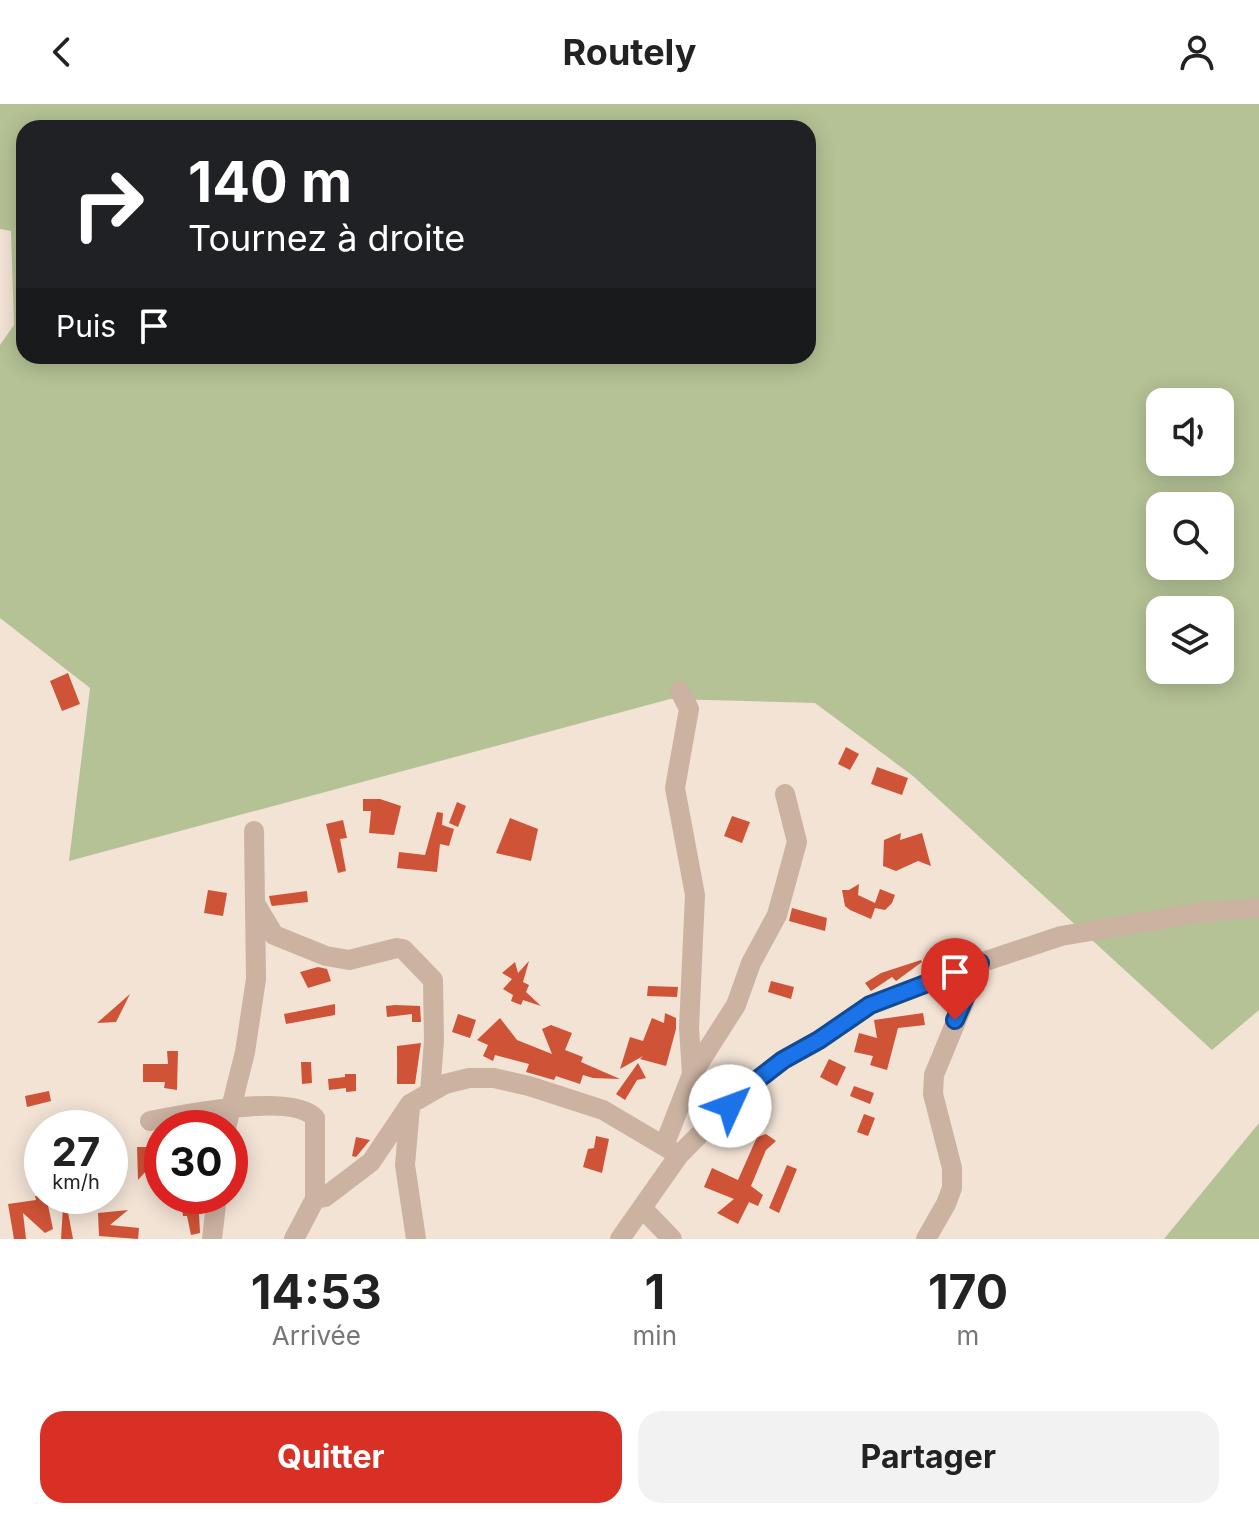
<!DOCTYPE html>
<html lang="fr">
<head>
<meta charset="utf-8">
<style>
  body { margin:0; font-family:Inter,sans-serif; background:#f2f2f2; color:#222; height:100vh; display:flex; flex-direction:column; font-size:30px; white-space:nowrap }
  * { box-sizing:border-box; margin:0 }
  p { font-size:26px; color:#767676 }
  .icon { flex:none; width:44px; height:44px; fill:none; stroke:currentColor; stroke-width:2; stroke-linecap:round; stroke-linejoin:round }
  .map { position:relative; height:1135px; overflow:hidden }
  .details { display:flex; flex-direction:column; background:#fff; flex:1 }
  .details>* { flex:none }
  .hud { position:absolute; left:16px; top:16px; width:800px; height:244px; border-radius:24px; box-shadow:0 4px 20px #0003; background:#202124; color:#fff; overflow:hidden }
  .buttons { position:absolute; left:1146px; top:284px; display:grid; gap:16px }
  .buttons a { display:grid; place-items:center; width:88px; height:88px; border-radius:16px; background:#fff; box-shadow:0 4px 20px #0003; font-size:40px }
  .speed { position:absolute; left:24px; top:1006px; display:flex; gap:16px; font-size:40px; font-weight:700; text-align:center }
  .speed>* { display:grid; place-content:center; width:104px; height:104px; border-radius:50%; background:#fff; box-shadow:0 4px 20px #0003; line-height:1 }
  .speed small { font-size:20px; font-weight:400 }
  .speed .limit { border:12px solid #d22; background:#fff; color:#111 }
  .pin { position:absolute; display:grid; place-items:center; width:68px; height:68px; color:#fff; margin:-82px -34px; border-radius:50% 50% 50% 0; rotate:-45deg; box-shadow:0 0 8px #0007 }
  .pin .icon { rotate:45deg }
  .me { position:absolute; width:88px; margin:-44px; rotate:47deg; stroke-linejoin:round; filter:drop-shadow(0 0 6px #0008) }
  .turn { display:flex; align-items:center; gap:28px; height:168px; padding:0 40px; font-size:36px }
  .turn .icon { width:104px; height:104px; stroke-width:2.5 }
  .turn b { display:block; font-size:56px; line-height:68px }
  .then { display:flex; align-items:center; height:76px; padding:0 40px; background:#0003; gap:16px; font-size:30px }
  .eta { display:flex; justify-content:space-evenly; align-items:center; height:136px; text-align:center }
  .eta b { font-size:48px; font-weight:700; line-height:56px }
  .primary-button { display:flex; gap:16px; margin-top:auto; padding:16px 40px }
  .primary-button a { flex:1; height:92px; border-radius:24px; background:#d93025; color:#fff; font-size:32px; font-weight:700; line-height:92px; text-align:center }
  .primary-button a+a { background:#f2f2f2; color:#222 }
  header { display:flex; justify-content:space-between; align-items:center; height:104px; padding:0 40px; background:#fff; font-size:36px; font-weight:700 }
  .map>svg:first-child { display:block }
  .green { fill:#b5c295; fill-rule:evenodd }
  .building { fill:#cf5336 }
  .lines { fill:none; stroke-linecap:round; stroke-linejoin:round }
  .minor { stroke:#cbb2a1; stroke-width:20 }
  .route-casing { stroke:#114b97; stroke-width:20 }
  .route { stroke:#1a73e8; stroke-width:14 }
</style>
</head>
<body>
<header><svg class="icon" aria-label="back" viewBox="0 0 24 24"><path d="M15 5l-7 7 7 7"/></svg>Routely<svg class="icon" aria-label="person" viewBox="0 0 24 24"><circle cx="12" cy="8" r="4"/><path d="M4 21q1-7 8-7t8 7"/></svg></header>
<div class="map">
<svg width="1259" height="1135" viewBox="0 0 1259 1135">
  <rect width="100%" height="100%" fill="#f2e3d5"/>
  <path class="green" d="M0,0H1259V906L1212,946L913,672L815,599L670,595L69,757L90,584L0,514V241L14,221L11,127L0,125ZM24,24H808V252H24ZM1160,298H1220V358H1160ZM1160,402H1220V462H1160ZM1160,506H1220V566H1160Z
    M1259,1019V1135H1164Z"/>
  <path class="building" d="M68,569L80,600L62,607L50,577Z
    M846,643L859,650L850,666L838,660Z
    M877,663L908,674L902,691L871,680Z
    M363,695H380L401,702L394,731L369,729L371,707H363Z
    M457,698L466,702L458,723L449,719Z
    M437,708L443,709L442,721L454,725L449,742L440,740L437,768L397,764L399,748L425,751Z
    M732,712L750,718L742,739L724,732Z
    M510,714L538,725L531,757L496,749Z
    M343,716L347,734L340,735L346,767L338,769L326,720Z
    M901,729L900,736L922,729L931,762L918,757L896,767L883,762L884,736Z
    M859,780L858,791L875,799L880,785L895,791L892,799L885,806L875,804L871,815L850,806L845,802L842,786H849Z
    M208,786L227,789L223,812L204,809Z
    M307,787L308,798L272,802L271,800L269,792Z
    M792,804L827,814L825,827L789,817Z
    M921,856L922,858L896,877L892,873L871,887L865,879L881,869Z
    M529,857L523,878L529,881L526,888L541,902L523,896L521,901L511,897L513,891L503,885L512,875L502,869L515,858L518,869Z
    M318,863L327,865L331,877L308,884L300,868Z
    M771,877L794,883L791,895L768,888Z
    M648,882L678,883L677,893L647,892Z
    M130,890L116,918L97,919Z
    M335,900V911L286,920L284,910Z
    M395,901L420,902L421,918H412V910L387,913L386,902Z
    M665,909L676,914V925L666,962L640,955L643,952L620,965L630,933L643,937L652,914L664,919Z
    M923,909L925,921L898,924L887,966L870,961L873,952L854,948L859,929L877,934L874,916Z
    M458,910L476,916L470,934L452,928Z
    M500,914L517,936L552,950L542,925L551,921L572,929L565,946L583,953L581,958L620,975L593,974L583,971L580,980L556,972L554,976L526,968L529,960L495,951L493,957L483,952L488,941L477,936Z
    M421,939L415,980H397V942Z
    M167,947H178L177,986L164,984L165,978H143V960H168Z
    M829,955L846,963L837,982L820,973Z
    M301,958H311L312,979L302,980Z
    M638,959L646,974L637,976L625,996L616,990Z
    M345,970H356V987L346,988V984L329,986L328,975L345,973Z
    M854,982L874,989L870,1000L850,992Z
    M49,987L51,997L27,1003L25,992Z
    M864,1010L875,1014L868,1032L857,1028Z
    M766,1030L776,1037L766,1046L751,1082L763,1091L758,1102L749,1098L738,1120L717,1109L734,1095L704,1083L712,1064L738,1076L757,1033Z
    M596,1032L609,1035L602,1069L583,1063L588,1045L594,1044Z
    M356,1033L370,1036L356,1053L352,1052Z
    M137,1043H147V1047L160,1051L154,1058L156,1070L146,1067L138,1076Z
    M787,1061L797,1065L779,1109L769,1104Z
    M35,1092H46L53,1125L45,1129L23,1109L26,1135H14L8,1100L36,1096Z
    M180,1092H197L198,1097L203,1096L202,1110H199L200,1129L191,1131L187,1112H183Z
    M63,1103H67L73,1135H61Z
    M128,1106L110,1121L139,1124L138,1135L99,1132L98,1109Z"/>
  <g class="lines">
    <path class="minor" d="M256,801L274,831L326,852L349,856L397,844L403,845L433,876L434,937L430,988
      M692,970L736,901L751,859L777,811L797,738L785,690
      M410,1004L405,1061L416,1135
      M150,1017C182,1011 293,988 315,1014V1095
      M226,1024L245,948L256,875L254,727
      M664,1042L692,970L689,924L695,791L675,684L689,605L680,587
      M642,1104L672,1135
      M212,1135L217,1092
      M294,1135L315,1095L325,1093L371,1058L410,1000L445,980L469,974H494L529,982L603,1006L679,1051
      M620,1135L679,1051L743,987L783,956L819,936L870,901L980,859L1061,832L1203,808L1259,804
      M926,1135L946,1100L952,1084V1064L933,990L934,971L980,859"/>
  </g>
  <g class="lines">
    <defs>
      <path id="route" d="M730,1002L743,987L783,956L819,936L870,901L980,859L955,916"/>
    </defs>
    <use href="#route" class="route-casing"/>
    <use href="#route" class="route"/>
  </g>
</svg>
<div class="buttons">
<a><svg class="icon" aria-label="sound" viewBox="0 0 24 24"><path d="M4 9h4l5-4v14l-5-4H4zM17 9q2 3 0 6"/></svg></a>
<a><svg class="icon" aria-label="search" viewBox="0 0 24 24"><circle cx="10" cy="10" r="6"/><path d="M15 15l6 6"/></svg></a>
<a><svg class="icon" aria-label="layers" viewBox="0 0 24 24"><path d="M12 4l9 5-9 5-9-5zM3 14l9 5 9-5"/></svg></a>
</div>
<div class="speed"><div>27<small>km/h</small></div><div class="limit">30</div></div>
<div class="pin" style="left:955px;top:916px;background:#d93025"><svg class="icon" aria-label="arrive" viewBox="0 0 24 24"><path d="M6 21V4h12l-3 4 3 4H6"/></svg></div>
<svg class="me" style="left:730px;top:1002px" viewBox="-20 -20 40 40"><circle r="19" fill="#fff"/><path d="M0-13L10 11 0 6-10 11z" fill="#1a73e8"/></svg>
<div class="hud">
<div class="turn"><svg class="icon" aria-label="right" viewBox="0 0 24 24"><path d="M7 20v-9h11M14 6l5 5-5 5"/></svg><div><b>140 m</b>Tournez à droite</div></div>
<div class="then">Puis<svg class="icon" aria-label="arrive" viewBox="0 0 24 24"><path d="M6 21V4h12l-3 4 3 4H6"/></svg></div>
</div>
</div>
<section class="details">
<div class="eta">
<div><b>14:53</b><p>Arrivée</p></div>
<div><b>1</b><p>min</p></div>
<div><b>170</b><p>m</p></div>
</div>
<div class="primary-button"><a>Quitter</a><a>Partager</a></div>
</section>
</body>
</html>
